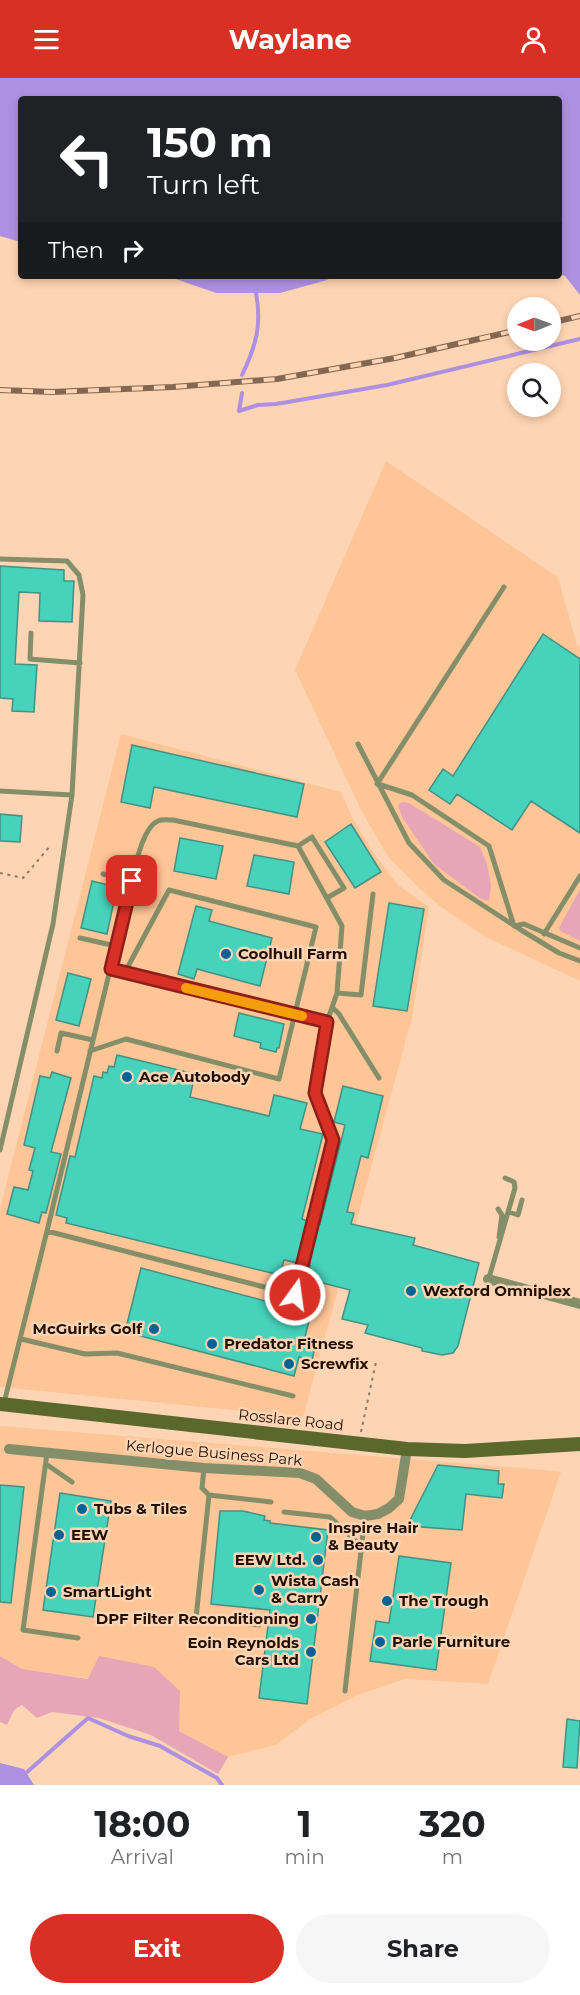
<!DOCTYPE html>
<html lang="en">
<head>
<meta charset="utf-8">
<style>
  body { margin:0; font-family:Montserrat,sans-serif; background:#f6f6f6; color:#202124; height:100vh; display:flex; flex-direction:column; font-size:22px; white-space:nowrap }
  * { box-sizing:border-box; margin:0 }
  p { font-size:20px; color:#757577 }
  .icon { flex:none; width:33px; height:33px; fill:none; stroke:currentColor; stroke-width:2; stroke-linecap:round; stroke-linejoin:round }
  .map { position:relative; height:1707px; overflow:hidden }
  .drawer { display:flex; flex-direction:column; background:#fff; flex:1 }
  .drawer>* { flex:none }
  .banner { position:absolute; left:18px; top:18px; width:544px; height:183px; border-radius:6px; box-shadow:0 3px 9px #0003; background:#202124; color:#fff; overflow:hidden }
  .needle { width:39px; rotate:269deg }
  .tools { position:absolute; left:507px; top:219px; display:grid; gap:12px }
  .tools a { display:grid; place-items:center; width:54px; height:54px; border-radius:50%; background:#fff; box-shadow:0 3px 9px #0003; font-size:30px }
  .pin { position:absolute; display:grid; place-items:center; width:51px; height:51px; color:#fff; margin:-26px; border-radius:12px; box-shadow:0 3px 9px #0006 }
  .me { position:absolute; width:66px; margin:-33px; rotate:14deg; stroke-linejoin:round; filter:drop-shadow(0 0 4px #0008) }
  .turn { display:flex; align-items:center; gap:21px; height:126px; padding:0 30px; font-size:27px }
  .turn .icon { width:78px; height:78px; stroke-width:2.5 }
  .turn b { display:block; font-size:42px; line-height:51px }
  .then { display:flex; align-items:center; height:57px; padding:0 30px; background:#0003; gap:12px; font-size:22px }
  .eta { display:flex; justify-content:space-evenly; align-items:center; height:102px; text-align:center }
  .eta b { font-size:36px; font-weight:700; line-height:42px }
  .cta { display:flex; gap:12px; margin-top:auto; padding:12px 30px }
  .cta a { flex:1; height:69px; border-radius:36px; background:#d93025; color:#fff; font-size:24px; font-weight:700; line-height:69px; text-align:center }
  .cta a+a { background:#f6f6f6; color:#202124 }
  header { display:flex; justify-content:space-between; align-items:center; height:78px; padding:0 30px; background:#d93025; color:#fff; font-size:27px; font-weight:700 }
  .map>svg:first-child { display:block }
  .built { fill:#fec597 }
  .green { fill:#e6a6b8 }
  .water { fill:#ae90e3 }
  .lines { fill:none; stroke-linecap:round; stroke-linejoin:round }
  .stream { stroke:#ae90e3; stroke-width:4 }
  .building { fill:#46d2bb; stroke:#449083; stroke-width:1.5 }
  .path { stroke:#957860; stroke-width:2; stroke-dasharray:3 4.5; stroke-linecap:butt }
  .service { stroke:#848e68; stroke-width:5 }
  .minor { stroke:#848e68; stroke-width:10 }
  .secondary { stroke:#5a672d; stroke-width:14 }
  .rail-casing { stroke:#836751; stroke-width:6 }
  .rail { stroke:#fed5b4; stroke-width:4; stroke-dasharray:11; stroke-linecap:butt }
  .route-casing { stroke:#8d1f18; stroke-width:15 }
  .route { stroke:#d93025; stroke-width:10 }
  .slow { stroke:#f59e0b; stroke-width:10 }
  .poi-dot { fill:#056393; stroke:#fed5b4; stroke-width:2 }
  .labels { text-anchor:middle; stroke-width:5; stroke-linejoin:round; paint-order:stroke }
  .poi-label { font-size:15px; font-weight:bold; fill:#200f02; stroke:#fed5b4; text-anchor:start }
  .street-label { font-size:15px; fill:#200f02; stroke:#fed5b4 }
</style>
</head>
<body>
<header><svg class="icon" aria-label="menu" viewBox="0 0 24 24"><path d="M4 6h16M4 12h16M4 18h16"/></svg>Waylane<svg class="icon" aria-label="person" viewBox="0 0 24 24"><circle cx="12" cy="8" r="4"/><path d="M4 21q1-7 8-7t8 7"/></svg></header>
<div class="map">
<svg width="580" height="1707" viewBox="0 0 580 1707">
  <rect width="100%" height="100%" fill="#fed5b4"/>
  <path class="built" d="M386,383L558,499L577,567L580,568V903L484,858L440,828L420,811L388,779L360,730L295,592Z
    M121,656L341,714L352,739L375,777L398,807L429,829L412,940L303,1339L0,1309V1131Z
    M0,1348L533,1391L561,1394L488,1606L405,1601L358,1617L310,1641L276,1667L228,1679L179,1653L180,1613L22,1591L0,1578Z"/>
  <path class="green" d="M404,724L409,725L480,769L487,786L491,807L489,823L481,821L434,786L402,739L398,727L400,725Z
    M580,811V863L560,853L559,850Z
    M0,1578L22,1591L88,1601L99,1578L154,1589L180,1613L179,1653L228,1679L218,1696L151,1657L99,1640L52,1634L37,1640L22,1627L14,1632L7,1647L0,1644Z"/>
  <path class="water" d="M0,0H580V217L565,198L560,196V21H21V164L0,158Z
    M167,198H334L327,202L280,215H216Z
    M0,1685L24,1691L34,1707H0Z"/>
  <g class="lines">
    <path class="stream" d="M242,297C256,268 262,247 256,215
      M242,315L239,333L258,327L276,326L387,307L580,261
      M26,1695L88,1640L128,1658L160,1668L217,1700L222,1707"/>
  </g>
  <path class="building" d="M0,488L64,492V503H74L72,544L39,543L40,515L19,514L15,586L37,587L34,634L12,633L13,621L0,620Z
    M543,556L580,581V755L531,723L512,752L457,716L450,726L429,712L443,691L453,698Z
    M132,667L304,706L297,739L154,709L150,730L121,724Z
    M0,736L22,738L20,764L0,763Z
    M351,746L381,794L355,810L325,764Z
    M180,760L223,768L216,801L174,793Z
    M254,777L294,784L289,816L247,808Z
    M92,803L117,809L107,856L81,850Z
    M389,825L424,831L407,933L373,928Z
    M196,828L212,832L209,843L272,860L260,908L197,891L194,901L178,896Z
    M68,895L91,901L79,948L56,942Z
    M239,935L284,946L279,970H277L276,974L260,970L261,965L234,958Z
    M117,977L195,996L190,1019L269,1038L274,1017L307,1025L300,1051L323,1056L302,1141L308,1143L298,1185L284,1182L280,1197L66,1145L67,1140L56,1137L70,1078L75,1079L94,998L102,1000L103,994L107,995L109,988L114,989Z
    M52,994L71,1000L51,1074L61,1076L46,1135L42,1134L39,1145L7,1136L14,1109L28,1112L33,1093L29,1092L35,1070L24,1067L40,998L50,1000Z
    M343,1008L383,1018L368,1080L361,1078L347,1134L354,1135L351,1146L415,1160L413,1167L479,1185L458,1268L453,1275L442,1277L422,1273V1270L365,1255L368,1247L342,1241L350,1212L307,1201L310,1188H307L318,1145L320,1146L345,1047L334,1044Z
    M141,1190L311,1235L305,1259L317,1262L312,1282L299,1279L294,1298L125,1254Z
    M438,1387L499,1393L498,1406H504L502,1420L466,1416L462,1452L407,1448Z
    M0,1407L24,1409L11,1525L0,1524Z
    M60,1415L111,1423L93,1539L43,1532Z
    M220,1433H243L265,1438L264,1442L270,1443V1445L328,1452L307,1626L259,1620L270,1532L211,1526Z
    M399,1478L451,1485L436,1592L370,1583L376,1543L389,1545Z
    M567,1641L580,1643L577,1690L563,1689Z"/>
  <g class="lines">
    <path class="path" d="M0,795L23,800L51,767
      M361,1354L376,1284"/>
    <path class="service" d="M0,481L67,483L79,497L83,517L72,717
      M31,555L30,581L80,585
      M358,666L409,765L444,802L521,852L559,875L580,883
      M377,706L504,509
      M378,706L412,717L489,768L514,848L524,846L580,870
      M0,713L72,717L53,846L0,1072
      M298,768L312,759L344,810L327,820
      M103,796L132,803
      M544,856L580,798
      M80,860L116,868
      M111,891L327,944
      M337,915L361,917L373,816
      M333,930L339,936L379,1000
      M57,973L61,955L93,962
      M90,973L126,961L279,1001L316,849L169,812L125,894
      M498,1131L502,1137L499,1159
      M509,1134L518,1137L522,1122
      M484,1217L515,1110L514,1104L505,1100
      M21,1261L85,1276L117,1275L293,1318
      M4,1325L47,1153L295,1217L333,1062L315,1015L327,944L337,915L342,848L298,768L173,742C169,742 162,741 158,743C141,750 134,796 129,813L47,1153
      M47,1375L23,1552L78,1560
      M46,1386L72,1404
      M204,1390L202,1410L209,1417L271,1424
      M209,1417L196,1540L259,1547
      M284,1434L330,1439L361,1468
      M345,1613L365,1438"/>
    <path class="minor" d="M488,1201L580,1226
      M9,1371L204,1390L300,1395L316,1401L352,1434L365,1438L378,1436L389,1430L399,1421L407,1371"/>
    <path class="secondary" d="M0,1326L407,1371L465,1373L580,1366"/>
    <defs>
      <path id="rail" d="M550,245L580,238
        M0,312L52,314L173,309L277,301L395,280L518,252"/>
    </defs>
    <use href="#rail" class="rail-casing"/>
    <use href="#rail" class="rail"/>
  </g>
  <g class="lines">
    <defs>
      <path id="route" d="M132,803L111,891L327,944L315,1015L333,1062L295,1217"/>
    </defs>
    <use href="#route" class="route-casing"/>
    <use href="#route" class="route"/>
    <path class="slow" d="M186,910L302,938"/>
  </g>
  <g class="poi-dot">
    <circle cx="226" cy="876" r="6"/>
    <circle cx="127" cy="999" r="6"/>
    <circle cx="411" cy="1213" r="6"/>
    <circle cx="154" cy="1251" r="6"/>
    <circle cx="212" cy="1266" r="6"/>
    <circle cx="289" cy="1286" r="6"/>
    <circle cx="82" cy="1431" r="6"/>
    <circle cx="59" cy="1457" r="6"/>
    <circle cx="316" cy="1459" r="6"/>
    <circle cx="318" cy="1482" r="6"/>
    <circle cx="259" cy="1512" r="6"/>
    <circle cx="51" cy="1514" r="6"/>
    <circle cx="387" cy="1523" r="6"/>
    <circle cx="311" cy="1541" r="6"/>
    <circle cx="380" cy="1564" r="6"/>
    <circle cx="311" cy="1574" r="6"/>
  </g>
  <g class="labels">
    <g class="poi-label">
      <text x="238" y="881">Coolhull Farm</text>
      <text x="139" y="1004">Ace Autobody</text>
      <text x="423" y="1218">Wexford Omniplex</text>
      <text x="142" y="1256" text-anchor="end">McGuirks Golf</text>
      <text x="224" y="1271">Predator Fitness</text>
      <text x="301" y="1291">Screwfix</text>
      <text x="94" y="1436">Tubs &amp; Tiles</text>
      <text x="328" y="1455">Inspire Hair<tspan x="328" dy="17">&amp; Beauty</tspan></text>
      <text x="71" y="1462">EEW</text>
      <text x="306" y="1487" text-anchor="end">EEW Ltd.</text>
      <text x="271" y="1508">Wista Cash<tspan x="271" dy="17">&amp; Carry</tspan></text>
      <text x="63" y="1519">SmartLight</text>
      <text x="399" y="1528">The Trough</text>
      <text x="299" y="1546" text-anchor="end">DPF Filter Reconditioning</text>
      <text x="392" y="1569">Parle Furniture</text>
      <text x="299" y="1570" text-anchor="end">Eoin Reynolds<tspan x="299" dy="17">Cars Ltd</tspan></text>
    </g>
    <g class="street-label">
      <text transform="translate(291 1342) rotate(6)" y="5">Rosslare Road</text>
      <text transform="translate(214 1375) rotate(5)" y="5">Kerlogue Business Park</text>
    </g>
  </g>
</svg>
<div class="tools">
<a><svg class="needle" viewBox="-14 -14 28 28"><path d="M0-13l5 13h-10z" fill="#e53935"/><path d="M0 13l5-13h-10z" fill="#757577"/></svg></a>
<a><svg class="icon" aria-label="search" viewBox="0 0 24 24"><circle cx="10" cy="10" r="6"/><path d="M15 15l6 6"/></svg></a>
</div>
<div class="pin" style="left:132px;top:803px;background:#d93025"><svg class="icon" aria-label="arrive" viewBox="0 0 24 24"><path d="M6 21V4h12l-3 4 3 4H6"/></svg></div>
<svg class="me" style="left:295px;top:1217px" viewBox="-20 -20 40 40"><circle r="17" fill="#d93025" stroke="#fff" stroke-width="3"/><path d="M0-11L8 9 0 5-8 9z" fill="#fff"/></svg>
<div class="banner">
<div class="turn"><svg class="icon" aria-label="left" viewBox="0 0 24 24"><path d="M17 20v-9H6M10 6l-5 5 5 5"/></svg><div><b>150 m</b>Turn left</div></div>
<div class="then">Then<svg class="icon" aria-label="right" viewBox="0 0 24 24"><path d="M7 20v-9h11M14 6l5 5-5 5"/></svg></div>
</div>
</div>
<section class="drawer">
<div class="eta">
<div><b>18:00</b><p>Arrival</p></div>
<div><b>1</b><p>min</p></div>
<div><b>320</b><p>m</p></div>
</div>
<div class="cta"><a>Exit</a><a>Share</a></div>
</section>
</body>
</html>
